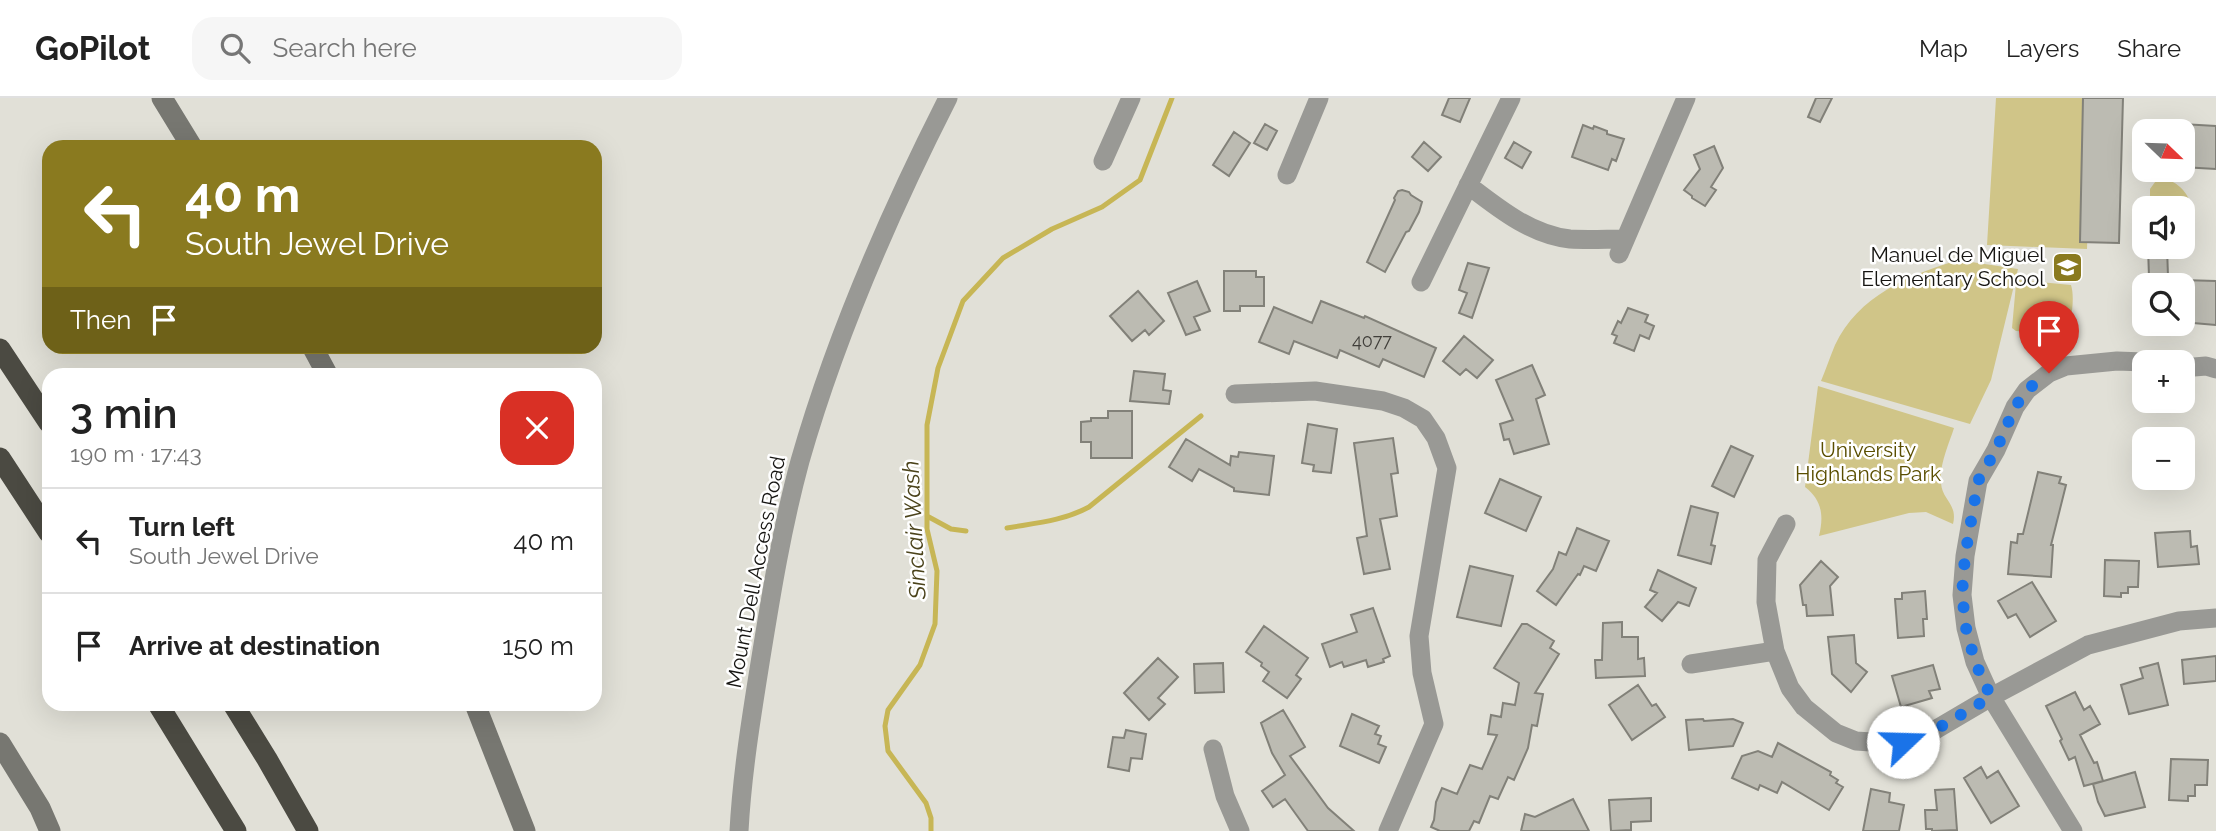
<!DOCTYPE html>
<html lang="en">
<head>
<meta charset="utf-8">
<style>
  body { margin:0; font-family:Raleway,sans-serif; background:#f6f6f6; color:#222; height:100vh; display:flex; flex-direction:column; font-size:26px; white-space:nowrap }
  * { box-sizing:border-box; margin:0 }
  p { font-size:23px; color:#767676 }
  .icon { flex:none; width:38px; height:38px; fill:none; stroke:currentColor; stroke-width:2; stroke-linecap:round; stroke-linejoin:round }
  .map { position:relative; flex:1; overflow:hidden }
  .drawer { position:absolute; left:42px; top:270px; width:560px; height:343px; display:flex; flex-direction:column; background:#fff; border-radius:21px; box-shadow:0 7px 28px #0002 }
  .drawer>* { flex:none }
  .guide { position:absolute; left:42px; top:42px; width:560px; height:214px; border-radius:21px; box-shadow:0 7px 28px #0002; background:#8a7a1f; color:#fff; overflow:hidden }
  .needle { width:46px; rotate:113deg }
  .tools { position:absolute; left:2132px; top:21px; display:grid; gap:14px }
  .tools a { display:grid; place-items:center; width:63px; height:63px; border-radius:14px; background:#fff; box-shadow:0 7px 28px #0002; font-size:35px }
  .pin { position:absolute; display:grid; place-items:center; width:60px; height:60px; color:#fff; margin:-72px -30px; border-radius:50% 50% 50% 0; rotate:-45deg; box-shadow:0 0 7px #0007 }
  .pin .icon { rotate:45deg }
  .me { position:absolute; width:77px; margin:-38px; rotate:69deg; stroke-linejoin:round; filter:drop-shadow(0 0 5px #0008) }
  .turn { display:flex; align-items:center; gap:24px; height:147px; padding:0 28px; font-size:32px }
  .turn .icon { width:91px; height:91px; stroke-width:2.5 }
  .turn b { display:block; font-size:49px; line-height:60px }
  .then { display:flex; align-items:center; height:66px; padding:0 28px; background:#0003; gap:14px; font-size:26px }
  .round { display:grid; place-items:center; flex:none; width:74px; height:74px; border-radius:21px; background:#f6f6f6 }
  .headline { display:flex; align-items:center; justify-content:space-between; height:119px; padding:0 28px }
  h1 { font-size:42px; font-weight:600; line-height:52px }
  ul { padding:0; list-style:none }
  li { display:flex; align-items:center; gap:21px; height:105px; padding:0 28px; border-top:2px solid #e0e0e0 }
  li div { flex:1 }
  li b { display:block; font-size:26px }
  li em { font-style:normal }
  header { display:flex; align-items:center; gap:42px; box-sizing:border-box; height:98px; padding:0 35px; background:#fff; border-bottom:2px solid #e0e0e0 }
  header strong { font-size:33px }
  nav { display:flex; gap:38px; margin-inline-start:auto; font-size:24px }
  .search { width:490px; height:63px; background:#f6f6f6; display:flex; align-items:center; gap:18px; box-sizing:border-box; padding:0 24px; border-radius:21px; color:#767676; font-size:26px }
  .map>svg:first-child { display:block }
  .green { fill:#d0c588 }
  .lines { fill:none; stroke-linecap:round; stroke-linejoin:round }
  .stream { stroke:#c7b655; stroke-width:5 }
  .building { fill:#bcbbb2; stroke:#828179; stroke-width:2 }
  .street { stroke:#999995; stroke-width:19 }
  .secondary { stroke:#777771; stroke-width:21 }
  .highway { stroke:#4b4a42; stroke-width:21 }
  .route { stroke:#1a73e8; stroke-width:12; stroke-dasharray:0 21.6 }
  .labels { text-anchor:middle; stroke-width:5; stroke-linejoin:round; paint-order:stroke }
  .number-label { font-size:18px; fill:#403e3a }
  .poi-label { font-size:21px; fill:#161512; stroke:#fff; text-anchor:end }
  .park-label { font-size:21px; fill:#5a4e00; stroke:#fff }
  .street-label { font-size:21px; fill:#161512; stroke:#fff }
  .water-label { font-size:23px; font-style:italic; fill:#4b431b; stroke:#fff }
</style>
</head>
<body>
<header>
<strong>GoPilot</strong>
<div class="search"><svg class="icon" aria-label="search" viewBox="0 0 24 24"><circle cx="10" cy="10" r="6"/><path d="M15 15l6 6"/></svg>Search here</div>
<nav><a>Map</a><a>Layers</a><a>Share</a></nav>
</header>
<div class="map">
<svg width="2216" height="733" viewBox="0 0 2216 733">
  <rect width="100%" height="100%" fill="#e1e0d7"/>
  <path class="green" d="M1996,0H2092L2087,151L1987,147Z
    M2158,80C2180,79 2205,111 2182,127V110H2150V91Z
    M1958,162L2018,171L1991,282L1970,326L1821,283C1826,271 1830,259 1835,247C1858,198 1909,177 1958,162Z
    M2019,182L2071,187C2075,199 2072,226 2064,237L2016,233L2012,230L2016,186Z
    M1818,288L1954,330C1949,346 1939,367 1941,385C1942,402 1958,406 1953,426L1926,414L1909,415L1819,438C1824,418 1822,402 1805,389Z"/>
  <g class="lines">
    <path class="stream" d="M927,418L951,431L966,433
      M1007,430C1036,425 1063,423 1089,409L1201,318
      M931,733V720L926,705L888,653L885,628L888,612L920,567L935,526L937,473L927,431V327L938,270L963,203L1003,160L1052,131L1102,109L1140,82L1172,0"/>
  </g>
  <path class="building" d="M1449,0H1470L1460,24L1442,17Z
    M1816,0H1832L1820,24L1808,19Z
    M2083,0H2123L2119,145L2080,144Z
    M1265,26L1277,33L1267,52L1254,45Z
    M2182,26L2216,28V71L2182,69Z
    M1583,27L1593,31L1594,28L1607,33V36L1624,41L1616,63L1612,61L1608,72L1572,59Z
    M1234,34L1250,45L1229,78L1213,67Z
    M1424,44L1441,59L1428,73L1412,59Z
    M1514,44L1531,54L1522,70L1505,60Z
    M1714,48L1723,70L1711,89L1716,92L1705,108L1692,100V98L1684,92L1700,71L1694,57Z
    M1402,92L1409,94L1411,97L1422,104L1419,114L1409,133L1406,134L1385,174L1367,164L1395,102L1394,100L1398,93Z
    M2148,149H2167L2168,178L2149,179Z
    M1468,165L1489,170L1472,220L1459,215L1467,195L1459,192Z
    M1224,173H1256V179H1264V208H1240V213H1224Z
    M2182,182L2216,183V227L2182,224Z
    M1197,183L1210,213L1194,219L1200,232L1186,237L1168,195Z
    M1138,193L1164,223L1149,237L1145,232L1132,243L1110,218Z
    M1321,203L1364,220L1365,218L1436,250L1424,279L1383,261L1379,269L1340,252L1337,260L1294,243L1289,256L1259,244L1274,209L1312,225Z
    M1628,210L1648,217L1645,224L1654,228L1649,241L1640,237L1634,253L1614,245L1617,238L1612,236L1618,223L1621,225Z
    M1464,238L1493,262L1477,280L1466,271L1460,277L1443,263Z
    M1532,267L1545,297L1536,301L1549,346L1514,356L1509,341L1504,342L1500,326L1513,322L1496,282Z
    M1134,273L1165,276L1163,292L1171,293L1169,306L1130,303Z
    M1108,313H1132V360H1091V344H1081V324L1091,323V320H1108Z
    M1308,326L1337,331L1331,375L1313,373L1314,367L1302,365Z
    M1393,340L1398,375L1391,376L1397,418L1380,421L1390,471L1364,476L1357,440L1367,438L1354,345Z
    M1186,341L1230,367L1231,358L1238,359L1239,354L1274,358L1269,397L1234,393V390L1199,371L1192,383L1169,369Z
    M1731,348L1753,358L1734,399L1712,388Z
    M2038,374L2061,379L2059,385L2066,387L2051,447H2053L2051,479L2008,476L2011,444L2017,445L2018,436H2023Z
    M1500,381L1541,399L1526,433L1485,415Z
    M1691,408L1718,415L1711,447L1715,448L1711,466L1678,457Z
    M1577,430L1609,443L1596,473L1584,468L1580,477L1578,476L1556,507L1537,493L1553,471L1559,454L1566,457Z
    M2190,433L2191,449L2197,448L2199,466L2158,469L2155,435Z
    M2105,462L2139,463L2138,489H2128V495H2121V499L2104,498Z
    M1821,463L1838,479L1830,488L1833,517L1807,518L1806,507H1803L1800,487Z
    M1470,468L1513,478L1501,528L1457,519Z
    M1658,472L1696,490L1689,508L1678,504L1662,523L1645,509L1657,495L1650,492Z
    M2032,484L2056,523L2030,539L2016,516L2008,520L1998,503Z
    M1925,493L1927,521H1923L1924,538L1898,540L1895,501H1902V495Z
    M1373,510L1390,558L1383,561L1384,564L1368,569L1366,562L1344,569L1342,564L1330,569L1322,546L1357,534L1351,517Z
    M1622,524V539H1638V561L1644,560L1645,578L1596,580L1595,562H1602L1603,525Z
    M1522,526H1527L1554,543L1550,550L1559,556L1535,595L1543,596L1537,628L1532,627L1528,650L1514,682L1508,679L1498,701L1490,698L1479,725L1474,723L1469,733H1440L1431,729L1434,722L1436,704L1442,690L1457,696L1470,667L1482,671L1497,637L1488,636L1491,617L1501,619L1503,605L1515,607L1519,585L1494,570Z
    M1264,528L1308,560L1296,577L1301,581L1287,600L1263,583L1269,574L1261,568L1262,565L1246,554Z
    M1854,537L1856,565L1867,574L1851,594L1832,576L1828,539Z
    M2216,558V583L2184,586L2182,562Z
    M1158,560L1178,579L1158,600L1165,606L1149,622L1124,595Z
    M1223,565L1224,594L1195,595L1194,566Z
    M2158,565L2168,607L2129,616L2121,587L2143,580L2140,570Z
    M1933,567L1940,591L1929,593L1932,600L1901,609L1892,578Z
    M1638,587L1652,608L1656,606L1665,619L1632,642L1609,607Z
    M2075,594L2084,612L2090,608L2100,626L2080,637L2094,665L2097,664L2103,683L2084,688L2075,659L2069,662L2060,643L2062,641L2046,608Z
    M1283,612L1305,649L1290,658L1328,710L1354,733H1308L1285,701L1273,709L1262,693L1285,677L1272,655L1261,625Z
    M1352,616L1379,628L1375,636L1381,638L1378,646L1386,649L1379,665L1340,648Z
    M1703,621L1704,623L1733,621L1743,625L1733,648L1689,652L1686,622Z
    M1126,632L1146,636L1142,661L1131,660L1129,673L1108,669L1113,639L1124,640Z
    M1778,645L1831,674L1830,677L1838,682L1836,685L1843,689L1829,712L1782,684L1777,695L1760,687L1758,692L1732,680L1742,658L1758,653L1772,659Z
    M2171,661L2208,662L2207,687H2195V698H2188V703L2169,702Z
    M1981,669L1987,680L1998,673L2019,708L1991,725L1964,680Z
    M2135,674L2145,709L2105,718L2098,704L2093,686Z
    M1871,691L1890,695L1889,704L1904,707L1899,733H1863Z
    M1954,691L1957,732L1932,733V731H1926L1925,712H1937L1935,692Z
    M1651,700V723L1631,724V732L1611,733L1609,702Z
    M1573,701L1589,733H1521L1525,716L1535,719Z"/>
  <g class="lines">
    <path class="street" d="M1103,63L1131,0
      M1287,77L1319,0
      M1468,87C1498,110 1531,137 1570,141C1588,142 1607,141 1625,141
      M1619,156L1686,0
      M1421,184L1511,0
      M2182,270L2206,268L2216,271
      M1235,296L1315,293L1383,303L1404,310L1423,321L1436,340L1447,370L1419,538L1422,575L1434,626L1388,733
      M1786,426L1767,462L1766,504L1775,553L1790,590L1804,609L1836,635L1856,643L1886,645L1918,642L1991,599L2088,547L2179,523L2216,520
      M1691,566L1775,553
      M1213,651L1225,698L1240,733
      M739,733C742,677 751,621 760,565C771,497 782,429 800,363C836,237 889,116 948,0
      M2073,733L1991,599L1975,564L1966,530L1962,497L1965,458L1978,383L1996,352L2015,309L2027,292L2049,275L2066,268L2117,263L2144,264"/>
    <path class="secondary" d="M162,0L192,49
      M312,248L327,276
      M475,606L525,733
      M0,645L40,710L50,733"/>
    <path class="highway" d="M0,251L49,325
      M0,360L49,435
      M158,606L236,733
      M233,606L267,661L308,733"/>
  </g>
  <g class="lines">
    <path class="route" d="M1903,644L1918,642L1991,599L1975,564L1966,530L1962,496L1965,458L1978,383L1996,352L2015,309L2027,292L2049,275"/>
  </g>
  <defs>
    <symbol id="school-square" viewBox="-11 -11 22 22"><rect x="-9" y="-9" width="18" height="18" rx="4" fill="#8a7a1f" stroke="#fff"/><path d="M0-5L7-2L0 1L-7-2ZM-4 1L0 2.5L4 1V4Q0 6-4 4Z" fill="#fff"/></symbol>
  </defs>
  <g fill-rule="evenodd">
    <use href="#school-square" x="2050" y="152" width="35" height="35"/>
  </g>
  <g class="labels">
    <g class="number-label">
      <text x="1372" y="249">4077</text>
    </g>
    <g class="poi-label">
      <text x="2045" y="164">Manuel de Miguel<tspan x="2045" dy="24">Elementary School</tspan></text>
    </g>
    <g class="park-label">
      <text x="1868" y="359">University<tspan x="1868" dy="24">Highlands Park</tspan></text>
    </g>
    <g class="street-label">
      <text transform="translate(756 474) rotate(-79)" y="7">Mount Dell Access Road</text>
    </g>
    <g class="water-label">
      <text transform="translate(914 432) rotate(-93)" y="8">Sinclair Wash</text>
    </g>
  </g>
</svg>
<div class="tools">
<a><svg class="needle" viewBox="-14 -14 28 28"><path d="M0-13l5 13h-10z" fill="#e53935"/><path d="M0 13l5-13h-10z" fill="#767676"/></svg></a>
<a><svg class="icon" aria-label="sound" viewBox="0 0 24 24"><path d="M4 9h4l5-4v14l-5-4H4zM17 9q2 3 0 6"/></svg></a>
<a><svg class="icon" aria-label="search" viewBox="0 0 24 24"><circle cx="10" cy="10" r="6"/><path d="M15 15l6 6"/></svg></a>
<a>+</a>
<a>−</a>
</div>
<div class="pin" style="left:2049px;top:275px;background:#d93025"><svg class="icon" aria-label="arrive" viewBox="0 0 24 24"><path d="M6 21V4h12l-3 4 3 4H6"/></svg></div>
<svg class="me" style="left:1903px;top:644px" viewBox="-20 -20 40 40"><circle r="19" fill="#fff"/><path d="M0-13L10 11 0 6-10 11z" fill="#1a73e8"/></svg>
<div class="guide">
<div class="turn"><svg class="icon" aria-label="left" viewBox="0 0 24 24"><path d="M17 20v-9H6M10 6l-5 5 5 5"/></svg><div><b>40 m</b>South Jewel Drive</div></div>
<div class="then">Then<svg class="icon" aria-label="arrive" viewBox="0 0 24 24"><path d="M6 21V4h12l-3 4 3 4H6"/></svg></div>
</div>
<section class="drawer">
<div class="headline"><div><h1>3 min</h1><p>190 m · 17:43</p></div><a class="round" style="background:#d93025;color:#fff"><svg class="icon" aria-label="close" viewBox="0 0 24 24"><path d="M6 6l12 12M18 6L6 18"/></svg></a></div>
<ul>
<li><svg class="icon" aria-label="left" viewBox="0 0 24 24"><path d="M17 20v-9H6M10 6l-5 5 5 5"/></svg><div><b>Turn left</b><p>South Jewel Drive</p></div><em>40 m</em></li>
<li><svg class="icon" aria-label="arrive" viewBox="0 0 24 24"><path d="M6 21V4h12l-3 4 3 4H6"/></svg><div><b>Arrive at destination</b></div><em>150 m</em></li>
</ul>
</section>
</div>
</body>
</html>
